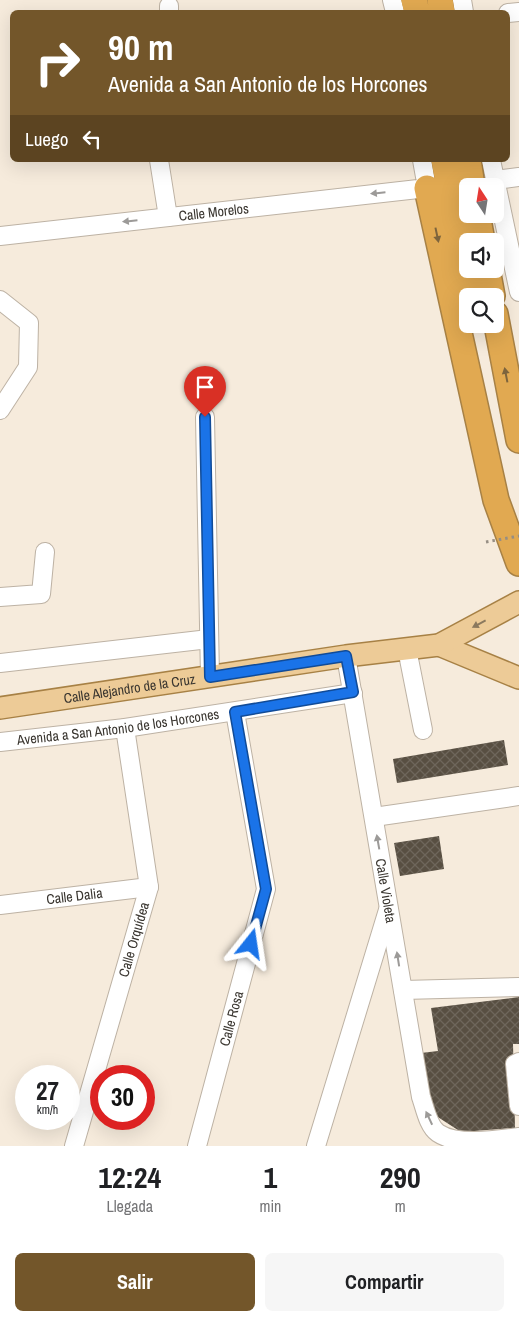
<!DOCTYPE html>
<html lang="es">
<head>
<meta charset="utf-8">
<style>
  body { margin:0; font-family:"Archivo Narrow",sans-serif; background:#f6f6f6; color:#202124; height:100vh; display:flex; flex-direction:column; font-size:19px; white-space:nowrap }
  * { box-sizing:border-box; margin:0 }
  p { font-size:16px; color:#757577 }
  .icon { flex:none; width:28px; height:28px; fill:none; stroke:currentColor; stroke-width:2; stroke-linecap:round; stroke-linejoin:round }
  .map { position:relative; height:1146px; overflow:hidden }
  .side { display:flex; flex-direction:column; background:#fff; flex:1 }
  .side>* { flex:none }
  .top-card { position:absolute; left:10px; top:10px; width:500px; height:152px; border-radius:8px; box-shadow:0 5px 20px #0002; background:#73562a; color:#fff; overflow:hidden }
  .needle { width:32px; rotate:348deg }
  .tools { position:absolute; left:459px; top:178px; display:grid; gap:10px }
  .tools a { display:grid; place-items:center; width:45px; height:45px; border-radius:8px; background:#fff; box-shadow:0 5px 20px #0002; font-size:25px }
  .speed { position:absolute; left:15px; top:1065px; display:flex; gap:10px; font-size:25px; font-weight:700; text-align:center }
  .speed>* { display:grid; place-content:center; width:65px; height:65px; border-radius:50%; background:#fff; box-shadow:0 5px 20px #0002; line-height:1 }
  .speed small { font-size:12px; font-weight:400 }
  .speed .limit { border:8px solid #d22; background:#fff; color:#111 }
  .pin { position:absolute; display:grid; place-items:center; width:42px; height:42px; color:#fff; margin:-51px -21px; border-radius:50% 50% 50% 0; rotate:-45deg; box-shadow:0 0 5px #0007 }
  .pin .icon { rotate:45deg }
  .me { position:absolute; width:55px; margin:-28px; rotate:15deg; stroke-linejoin:round; filter:drop-shadow(0 0 4px #0008) }
  .turn { display:flex; align-items:center; gap:18px; height:105px; padding:0 15px; font-size:22px }
  .turn .icon { width:65px; height:65px; stroke-width:2.5 }
  .turn b { display:block; font-size:35px; line-height:42px }
  .then { display:flex; align-items:center; height:48px; padding:0 15px; background:#0003; gap:10px; font-size:19px }
  .eta { display:flex; justify-content:space-evenly; align-items:center; height:85px; text-align:center }
  .eta b { font-size:30px; font-weight:700; line-height:35px }
  .button { display:flex; gap:10px; margin-top:auto; padding:10px 15px }
  .button a { flex:1; height:58px; border-radius:8px; background:#73562a; color:#fff; font-size:20px; font-weight:700; line-height:58px; text-align:center }
  .button a+a { background:#f6f6f6; color:#202124 }
  .map>svg:first-child { display:block }
  .building { fill:url(#building-cross-hatch) }
  .lines { fill:none; stroke-linecap:round; stroke-linejoin:round }
  .minor-casing { stroke:#bdb2a4; stroke-width:20 }
  .major-casing { stroke:#a78145; stroke-width:24 }
  .highway-casing { stroke:#a78145; stroke-width:28 }
  .minor { stroke:#fff; stroke-width:18 }
  .major { stroke:#edcb97; stroke-width:21 }
  .highway { stroke:#e1a951; stroke-width:25 }
  .path-bridge { stroke:#968e84; stroke-width:3; stroke-dasharray:2.5 4; stroke-linecap:butt }
  .oneway { fill:#9c9a98 }
  .oneway2 { fill:#7d643d }
  .oneway3 { fill:#8b795e }
  .route-casing { stroke:#114b97; stroke-width:12 }
  .route { stroke:#1a73e8; stroke-width:9 }
  .labels { text-anchor:middle; stroke-width:5; stroke-linejoin:round; paint-order:stroke }
  .street-label { font-size:14px; fill:#3a3630; stroke:#fff }
</style>
</head>
<body>
<div class="map">
<svg width="519" height="1146" viewBox="0 0 519 1146">
  <defs>
    <pattern id="building-cross-hatch" width="8" height="8" patternUnits="userSpaceOnUse" patternTransform="scale(1.25)"><rect width="8" height="8" fill="#584f42"/><path d="M0 0l8 8M0 8l8-8" fill="none" stroke="#6e665b"/></pattern>
  </defs>
  <rect width="100%" height="100%" fill="#f6ebdc"/>
  <path class="building" d="M504,740L508,765L397,783L393,759Z
    M439,836L444,869L400,876L394,843Z
    M519,997V1044H513L515,1128L461,1132L430,1112L421,1053L438,1051L431,1008Z"/>
  <g class="lines">
    <defs>
      <g id="minor">
        <path d="M392,0L395,12"/>
        <path d="M462,0L464,12"/>
        <path d="M169,6V12"/>
        <path d="M508,13L519,12"/>
        <path d="M159,160L168,217"/>
        <path d="M491,160L519,292"/>
        <path d="M495,180L519,177"/>
        <path id="s1" d="M0,236L427,188L422,160"/>
        <path d="M0,300L29,323L28,367L0,410"/>
        <path d="M205,417L210,677"/>
        <path d="M0,597L41,594L45,552"/>
        <path d="M407,649L423,730"/>
        <path id="s2" d="M346,656L421,1097C425,1108 428,1126 438,1133C457,1146 496,1140 519,1137"/>
        <path d="M0,663L209,639"/>
        <path id="s3" d="M0,742L125,728L353,693"/>
        <path d="M374,817L519,796"/>
        <path id="s4" d="M0,905L149,887"/>
        <path d="M403,990L519,987"/>
        <path d="M519,1062L515,1064L519,1106"/>
        <path id="s5" d="M74,1146L149,887L125,728"/>
        <path id="s6" d="M197,1146L266,889L235,712"/>
        <path d="M316,1146L388,910"/>
      </g>
      <g id="major">
        <path d="M439,645L519,678"/>
        <path id="s7" d="M0,708L346,656L439,645L519,602"/>
      </g>
      <path id="highway" d="M414,0L417,12
        M440,0L442,12
        M444,160L469,296
        M468,160L472,186
        M427,188L496,500L519,563
        M477,214L482,241
        M487,269L492,296
        M495,314L519,440"/>
    </defs>
    <use href="#minor" class="minor-casing"/>
    <use href="#major" class="major-casing"/>
    <use href="#highway" class="highway-casing"/>
    <use href="#minor" class="minor"/>
    <use href="#major" class="major"/>
    <use href="#highway" class="highway"/>
    <path class="path-bridge" d="M486,542L519,536"/>
  </g>
  <defs><path id="oneway-solid" d="M-6-.8H1V-3.2L6.5 0L1 3.2V.8H-6Z" transform="scale(1.25)"/></defs>
  <g class="oneway">
    <use href="#oneway-solid" transform="translate(378 193) rotate(174)"/>
    <use href="#oneway-solid" transform="translate(130 221) rotate(174)"/>
    <use href="#oneway-solid" transform="translate(378 842) rotate(-100)"/>
    <use href="#oneway-solid" transform="translate(398 959) rotate(-99)"/>
    <use href="#oneway-solid" transform="translate(429 1118) rotate(-115)"/>
  </g>
  <g class="oneway2">
    <use href="#oneway-solid" transform="translate(437 235) rotate(78)"/>
    <use href="#oneway-solid" transform="translate(506 375) rotate(-101)"/>
  </g>
  <use class="oneway3" href="#oneway-solid" transform="translate(479 624) rotate(152)"/>
  <g class="lines">
    <defs>
      <path id="route" d="M205,417L210,677L346,656L353,692L235,712L266,889L251,944"/>
    </defs>
    <use href="#route" class="route-casing"/>
    <use href="#route" class="route"/>
  </g>
  <g class="labels">
    <g class="street-label">
      <text dy="5" stroke="none"><textPath href="#s1" startOffset="215">Calle Morelos</textPath></text>
      <text dy="5" stroke="none"><textPath href="#s7" startOffset="131">Calle Alejandro de la Cruz</textPath></text>
      <text dy="5" stroke="none"><textPath href="#s3" startOffset="119">Avenida a San Antonio de los Horcones</textPath></text>
      <text dy="5" stroke="none"><textPath href="#s2" startOffset="238">Calle Violeta</textPath></text>
      <text dy="5" stroke="none"><textPath href="#s4" startOffset="75">Calle Dalia</textPath></text>
      <text dy="5" stroke="none"><textPath href="#s5" startOffset="215">Calle Orquídea</textPath></text>
      <text dy="5" stroke="none"><textPath href="#s6" startOffset="132">Calle Rosa</textPath></text>
    </g>
  </g>
</svg>
<div class="tools">
<a><svg class="needle" viewBox="-14 -14 28 28"><path d="M0-13l5 13h-10z" fill="#e53935"/><path d="M0 13l5-13h-10z" fill="#757577"/></svg></a>
<a><svg class="icon" aria-label="sound" viewBox="0 0 24 24"><path d="M4 9h4l5-4v14l-5-4H4zM17 9q2 3 0 6"/></svg></a>
<a><svg class="icon" aria-label="search" viewBox="0 0 24 24"><circle cx="10" cy="10" r="6"/><path d="M15 15l6 6"/></svg></a>
</div>
<div class="speed"><div>27<small>km/h</small></div><div class="limit">30</div></div>
<div class="pin" style="left:205px;top:417px;background:#d93025"><svg class="icon" aria-label="arrive" viewBox="0 0 24 24"><path d="M6 21V4h12l-3 4 3 4H6"/></svg></div>
<svg class="me" style="left:251px;top:944px" viewBox="-20 -20 40 40"><path d="M0-17L14 15 0 8-14 15z" fill="#1a73e8" stroke="#fff" stroke-width="4"/></svg>
<div class="top-card">
<div class="turn"><svg class="icon" aria-label="right" viewBox="0 0 24 24"><path d="M7 20v-9h11M14 6l5 5-5 5"/></svg><div><b>90 m</b>Avenida a San Antonio de los Horcones</div></div>
<div class="then">Luego<svg class="icon" aria-label="left" viewBox="0 0 24 24"><path d="M17 20v-9H6M10 6l-5 5 5 5"/></svg></div>
</div>
</div>
<section class="side">
<div class="eta">
<div><b>12:24</b><p>Llegada</p></div>
<div><b>1</b><p>min</p></div>
<div><b>290</b><p>m</p></div>
</div>
<div class="button"><a>Salir</a><a>Compartir</a></div>
</section>
</body>
</html>
